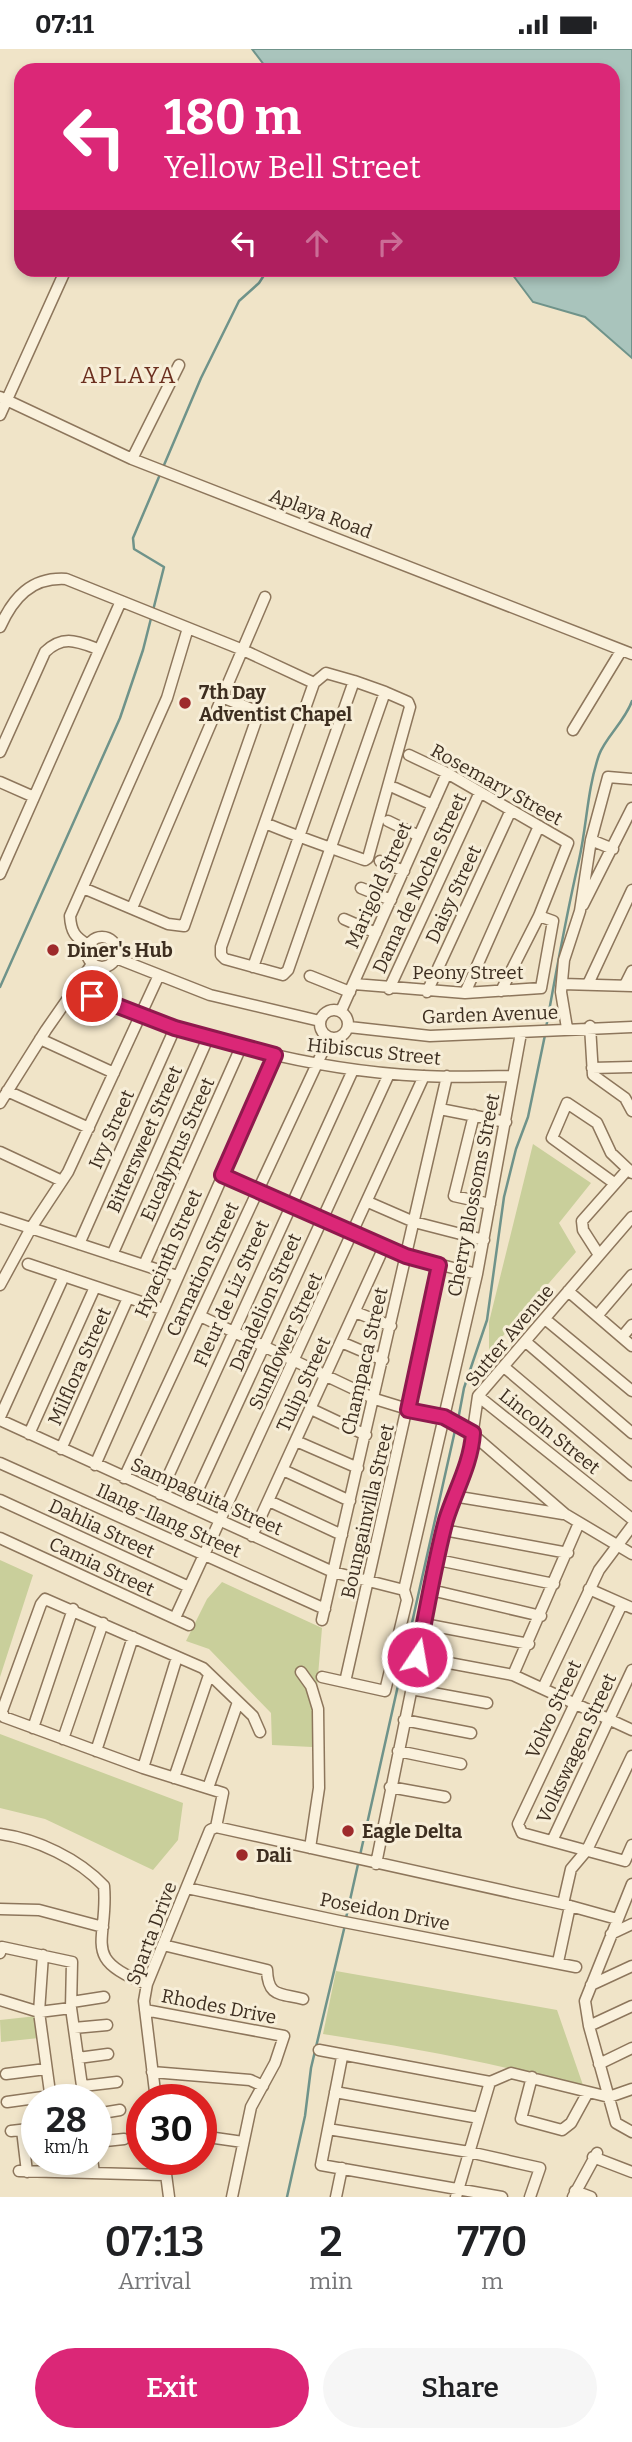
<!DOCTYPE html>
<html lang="en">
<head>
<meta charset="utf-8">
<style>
  body { margin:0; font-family:Bitter,serif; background:#f6f6f6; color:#202124; height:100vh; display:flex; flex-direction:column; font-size:26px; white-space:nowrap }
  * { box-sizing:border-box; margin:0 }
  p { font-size:23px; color:#757577 }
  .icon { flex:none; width:38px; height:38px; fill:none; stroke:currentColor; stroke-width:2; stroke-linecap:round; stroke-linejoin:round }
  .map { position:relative; height:2148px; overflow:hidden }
  .side { display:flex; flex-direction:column; background:#fff; flex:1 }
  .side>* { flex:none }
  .banner { position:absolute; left:14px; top:14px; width:606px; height:214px; border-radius:21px; box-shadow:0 4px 10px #0003; background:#db2777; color:#fff; overflow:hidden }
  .speed { position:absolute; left:21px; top:2035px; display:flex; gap:14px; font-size:35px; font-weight:700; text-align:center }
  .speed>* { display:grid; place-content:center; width:91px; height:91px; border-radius:50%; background:#fff; box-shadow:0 4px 10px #0003; line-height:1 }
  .speed small { font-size:18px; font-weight:400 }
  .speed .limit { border:10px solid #d22; background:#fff; color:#111 }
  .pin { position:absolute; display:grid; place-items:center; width:60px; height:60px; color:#fff; margin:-30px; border:4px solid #fff; border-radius:50%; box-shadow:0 2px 7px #0007 }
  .me { position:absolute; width:77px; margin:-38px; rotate:12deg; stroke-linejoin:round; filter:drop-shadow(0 0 5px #0008) }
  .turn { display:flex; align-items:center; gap:24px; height:147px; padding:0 35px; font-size:32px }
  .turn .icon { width:91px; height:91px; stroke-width:2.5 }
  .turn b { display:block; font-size:49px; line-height:60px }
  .lanes { display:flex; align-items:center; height:66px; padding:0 35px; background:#0003; justify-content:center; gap:35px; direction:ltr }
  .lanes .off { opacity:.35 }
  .eta { display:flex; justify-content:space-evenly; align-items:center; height:119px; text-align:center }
  .eta b { font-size:42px; font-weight:600; line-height:49px }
  .button { display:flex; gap:14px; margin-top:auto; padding:14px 35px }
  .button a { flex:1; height:80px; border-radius:42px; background:#db2777; color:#fff; font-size:28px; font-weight:600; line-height:80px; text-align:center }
  .button a+a { background:#f6f6f6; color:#202124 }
  .status { display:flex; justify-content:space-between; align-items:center; height:49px; padding:0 35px; background:#fff; direction:ltr }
  .status svg { height:19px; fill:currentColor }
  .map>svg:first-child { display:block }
  .green { fill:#c9cf9b }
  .water { fill:#a9c4bc; stroke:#6f938a; stroke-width:2 }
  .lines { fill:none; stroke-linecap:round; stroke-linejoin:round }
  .stream { stroke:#6f938a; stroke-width:2.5 }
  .minor-casing { stroke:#8d765c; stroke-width:13 }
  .minor { stroke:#faf1dc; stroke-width:10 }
  .route-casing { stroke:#8e194d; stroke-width:18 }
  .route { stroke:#db2777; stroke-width:12 }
  .poi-dot { fill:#9e2a2b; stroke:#f7eed8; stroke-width:2.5 }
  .labels { text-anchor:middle; stroke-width:6; stroke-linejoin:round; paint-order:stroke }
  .street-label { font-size:19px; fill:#3d2e20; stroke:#f7eed8 }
  .poi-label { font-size:19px; font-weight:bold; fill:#3d2e20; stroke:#f7eed8; text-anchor:start }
  .quarter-label { font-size:23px; letter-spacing:2px; fill:#6b2e1e; stroke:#f7eed8 }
</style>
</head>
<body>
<div class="status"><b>07:11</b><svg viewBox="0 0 49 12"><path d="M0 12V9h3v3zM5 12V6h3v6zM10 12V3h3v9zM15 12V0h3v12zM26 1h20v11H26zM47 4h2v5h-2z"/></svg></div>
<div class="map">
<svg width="632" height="2148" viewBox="0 0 632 2148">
  <rect width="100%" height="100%" fill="#f0e4c8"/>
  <path class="green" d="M533,1095L591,1134L559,1174L576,1203L489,1303V1273Z
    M0,1511L33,1526L0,1628Z
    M222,1533L322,1579L312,1698L272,1696L271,1664L209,1600L186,1592L207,1550Z
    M0,1685L183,1754L178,1791L153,1821L45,1770L0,1759Z
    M336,1922L557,1961L584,2039C498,2014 412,1999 323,1985Z
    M37,1967L39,1989L1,1993L0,1971Z"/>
  <path class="water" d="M252,0H632V309L585,268L533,253L509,221L612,220V21H268Z"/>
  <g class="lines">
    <path class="stream" d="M0,938L120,669L143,601L164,518L134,500L133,489L201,329L239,252L259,234L268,220
      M546,979C556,923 566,867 579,811C587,776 587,741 599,706C605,689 625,672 632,652
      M458,1371L464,1339L487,1271L504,1148L516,1100L528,1068L545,986
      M346,1869L456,1377
      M287,2148L305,2067L311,2019L345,1876"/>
    <defs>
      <path id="minor" d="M0,348L132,410L632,605
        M0,366L66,220
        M132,410L179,316
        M0,578C13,549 31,528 66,530L243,601L314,634L221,898V906L225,910L283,926L288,921L385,643L408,653L410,658L368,809L365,811C331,799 298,788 265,774
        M314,634L326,624L354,632
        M573,681L621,602
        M0,703L45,603C63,586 76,592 98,600
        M409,706L447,724L568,794L539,867L501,942
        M0,733L34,748
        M395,739L433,756
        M388,772L419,787
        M591,791L613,800
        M380,812L404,822
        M0,825L121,552
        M83,839L168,875L184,877L259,663L222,648
        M361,839L391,851
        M583,856L632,759
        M132,859L265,548
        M344,870L376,884
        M87 903a15 15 0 1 1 30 0a15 15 0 1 1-30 0Z
        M88,896C75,888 71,883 70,867L167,649L188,579
        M116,909L210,946L320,972
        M253,918L354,632L385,643
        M310,927L350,943
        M589,933L632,841
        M354,935L465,944L541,939L553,872L539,867
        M562,935L632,937
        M625,936L632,922
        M75,939C186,987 302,1021 423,1027C453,1029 483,1027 513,1027
        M389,940L480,743
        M427,943L511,761
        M465,944L539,777
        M320 975a14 14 0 1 1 28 0a14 14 0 1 1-28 0Z
        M341,962L447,724
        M590,977L593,1026L625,1049L632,1062
        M349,978L430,987L632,978
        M567,979L561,943L564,911L580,862L591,791L608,728L632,730
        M40,990L114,1024
        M592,1019L632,1018
        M7,1042L89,1079
        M0,1054L46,981L92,915
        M440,1060L506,1073
        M474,1066L454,1147L490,1155
        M0,1103L62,1132
        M222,1126L406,1207L477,1225
        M614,1134L552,1089L567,1054L597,1074L611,1104L632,1124
        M368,1153L414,1173L484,1191
        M0,1169L177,1227
        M79,1195L175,979
        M112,1206L208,989
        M599,1206L583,1181L582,1172L628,1120
        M28,1215L162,1260
        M144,1216L241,998
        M0,1236L31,1179L68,1123L159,926
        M568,1242L632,1297
        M355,1263L391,1277
        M200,1267L375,1350L463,1377L565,1465L632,1505
        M597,1267L632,1226
        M545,1270L632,1342
        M622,1288L632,1276
        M341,1293L383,1311
        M526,1293L632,1384
        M504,1318L632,1426
        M478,1347L632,1470
        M311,1360L366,1386
        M0,1368L64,1227
        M0,1371L333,1523L404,1541
        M29,1385L95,1238
        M296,1392L358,1419
        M61,1400L128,1249
        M0,1414L325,1560
        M95,1416L276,1006
        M283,1421L350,1452
        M124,1429L329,989
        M160,1445L353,1021
        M453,1447L563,1465
        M0,1451L189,1538
        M269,1452L342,1486
        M190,1458L389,1025
        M444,1481L568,1504
        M252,1487L384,1198
        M0,1489L189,1576
        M438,1511L554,1535
        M589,1540L632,1559
        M431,1541L541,1567
        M622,1555L518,1775L522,1784L625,1812L632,1796
        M175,1569L424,1027
        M322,1571L447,1027
        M424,1575L529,1595
        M417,1608L513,1626L632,1681
        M301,1623L311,1637L318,1660L319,1739L310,1799
        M513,1626L579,1474
        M322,1628L385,1642L407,1551L404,1541L477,1225L521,984
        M345,1633L439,1216
        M543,1639L599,1521L632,1477
        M411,1640L487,1654
        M404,1671L471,1684
        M33,1679L73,1560
        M63,1690L103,1574
        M96,1702L133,1588
        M398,1702L461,1715
        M143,1719L177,1608
        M174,1729L209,1626
        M390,1738L445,1748
        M208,1739L238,1653
        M216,1778L223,1744L143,1719L4,1668L2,1662L41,1555L45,1550L203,1619L253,1667L260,1683
        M216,1778L563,1855L617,1870
        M0,1785C37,1790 79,1810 104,1837C109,1892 79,1910 147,1935
        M552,1792L632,1621
        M376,1815L444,1481L453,1447L468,1415L478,1347L632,1168
        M632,1835L585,1952L589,1977L616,2074L632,2083
        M187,1839L339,1872L576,1918
        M563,1855L571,1820L587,1801L632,1707
        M0,1860L39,1861L103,1878
        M611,1885L632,1875
        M163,1896L267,1921C268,1948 279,1944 303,1950
        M0,1904L2,1898L72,1913L71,1959L84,2051
        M43,1906L39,1963L51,2051
        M558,1913L570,1857
        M591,1936L632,1917
        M0,1951L39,1963L71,1959
        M72,1953L104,1948
        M145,1961L284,1987L275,2014L251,2058L232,2148
        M589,1977L632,1957
        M74,1979L107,1976
        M319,2001L490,2033
        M342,2008L321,2116L502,2148
        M78,2009L108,2005
        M599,2015L632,1999
        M152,2023L250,2031L263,2037
        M6,2025L46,2020
        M532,2028L521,2070L562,2081L571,2074L588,2043
        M490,2033L511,2024L609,2048L632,2040
        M83,2037L117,2033
        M335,2043L479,2069
        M156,2051L144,1952L147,1935L210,1781L216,1778
        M7,2053L50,2047
        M96,2065L120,2061
        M328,2080L469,2103L540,2119L530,2148
        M22,2081L27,2123
        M11,2082L37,2079
        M201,2087L243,2093
        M96,2093L124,2090
        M593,2108L632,2123
        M92,2110L94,2124
        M164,2110L169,2148
        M19,2122L165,2126
        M575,2142L591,2148
        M336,2148L342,2119
        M456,2148L490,2033
        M573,2148L597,2104"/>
    </defs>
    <use href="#minor" class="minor-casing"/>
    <use href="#minor" class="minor"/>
  </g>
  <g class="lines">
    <defs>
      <path id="route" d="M92,947L175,979L275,1006L222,1126L406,1207L439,1216L408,1361L444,1368L473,1384C471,1415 455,1442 446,1471C434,1516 427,1563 417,1608"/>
    </defs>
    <use href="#route" class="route-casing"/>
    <use href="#route" class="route"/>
  </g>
  <g class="poi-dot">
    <circle cx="185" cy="654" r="7"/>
    <circle cx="53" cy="901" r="7"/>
    <circle cx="348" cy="1782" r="7"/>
    <circle cx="242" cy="1806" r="7"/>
  </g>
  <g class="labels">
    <g class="street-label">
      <text transform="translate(321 464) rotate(21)" y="7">Aplaya Road</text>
      <text transform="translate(497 735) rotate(29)" y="7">Rosemary Street</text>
      <text transform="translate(419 834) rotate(-65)" y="7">Dama de Noche Street</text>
      <text transform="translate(378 836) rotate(-66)" y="7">Marigold Street</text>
      <text transform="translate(453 845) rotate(-65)" y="7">Daisy Street</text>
      <text x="468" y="930">Peony Street</text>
      <text transform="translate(490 965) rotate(-2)" y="7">Garden Avenue</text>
      <text transform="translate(374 1002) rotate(6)" y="7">Hibiscus Street</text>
      <text transform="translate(111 1080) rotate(-66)" y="7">Ivy Street</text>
      <text transform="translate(144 1090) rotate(-66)" y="7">Bittersweet Street</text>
      <text transform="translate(177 1100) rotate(-66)" y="7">Eucalyptus Street</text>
      <text transform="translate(473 1146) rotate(-79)" y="7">Cherry Blossoms Street</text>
      <text transform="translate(168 1204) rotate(-66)" y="7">Hyacinth Street</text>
      <text transform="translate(202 1220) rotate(-65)" y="7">Carnation Street</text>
      <text transform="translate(231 1244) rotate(-66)" y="7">Fleur de Liz Street</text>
      <text transform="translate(265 1253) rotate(-66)" y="7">Dandelion Street</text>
      <text transform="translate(509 1286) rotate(-50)" y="7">Sutter Avenue</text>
      <text transform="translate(285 1292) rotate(-65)" y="7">Sunflower Street</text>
      <text transform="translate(364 1312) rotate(-77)" y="7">Champaca Street</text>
      <text transform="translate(79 1317) rotate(-66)" y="7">Milflora Street</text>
      <text transform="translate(303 1335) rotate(-65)" y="7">Tulip Street</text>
      <text transform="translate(550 1382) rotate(39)" y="7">Lincoln Street</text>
      <text transform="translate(207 1447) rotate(24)" y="7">Sampaguita Street</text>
      <text transform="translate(367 1462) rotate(-77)" y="7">Boungainvilla Street</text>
      <text transform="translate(169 1471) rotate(24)" y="7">Ilang-Ilang Street</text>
      <text transform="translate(102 1479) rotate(25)" y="7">Dahlia Street</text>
      <text transform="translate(102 1517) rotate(25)" y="7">Camia Street</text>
      <text transform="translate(553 1660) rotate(-65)" y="7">Volvo Street</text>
      <text transform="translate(576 1699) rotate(-65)" y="7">Volkswagen Street</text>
      <text transform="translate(385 1862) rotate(11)" y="7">Poseidon Drive</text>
      <text transform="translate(151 1884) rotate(-69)" y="7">Sparta Drive</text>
      <text transform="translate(219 1957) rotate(11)" y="7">Rhodes Drive</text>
    </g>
    <g class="poi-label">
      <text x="199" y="650">7th Day<tspan x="199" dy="22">Adventist Chapel</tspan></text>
      <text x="67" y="908">Diner's Hub</text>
      <text x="362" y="1789">Eagle Delta</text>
      <text x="256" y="1813">Dali</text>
    </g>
    <g class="quarter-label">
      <text x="129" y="334">APLAYA</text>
    </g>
  </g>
</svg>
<div class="speed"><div>28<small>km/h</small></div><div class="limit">30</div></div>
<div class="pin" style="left:92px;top:947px;background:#d93025"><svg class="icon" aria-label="arrive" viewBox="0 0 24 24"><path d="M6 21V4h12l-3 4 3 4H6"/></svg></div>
<svg class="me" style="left:417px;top:1608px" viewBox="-20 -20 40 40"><circle r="17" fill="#db2777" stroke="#fff" stroke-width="3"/><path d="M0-11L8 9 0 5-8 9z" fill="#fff"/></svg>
<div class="banner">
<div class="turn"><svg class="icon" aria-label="left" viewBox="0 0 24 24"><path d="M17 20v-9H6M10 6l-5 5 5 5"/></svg><div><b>180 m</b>Yellow Bell Street</div></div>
<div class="lanes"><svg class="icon" aria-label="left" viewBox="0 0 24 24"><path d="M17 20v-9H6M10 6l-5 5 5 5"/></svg><svg class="icon off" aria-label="ahead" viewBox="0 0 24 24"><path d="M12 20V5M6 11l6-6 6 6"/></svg><svg class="icon off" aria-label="right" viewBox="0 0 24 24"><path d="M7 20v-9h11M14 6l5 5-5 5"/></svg></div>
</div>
</div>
<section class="side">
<div class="eta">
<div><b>07:13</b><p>Arrival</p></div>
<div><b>2</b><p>min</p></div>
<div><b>770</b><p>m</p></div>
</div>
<div class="button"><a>Exit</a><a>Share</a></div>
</section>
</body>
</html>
